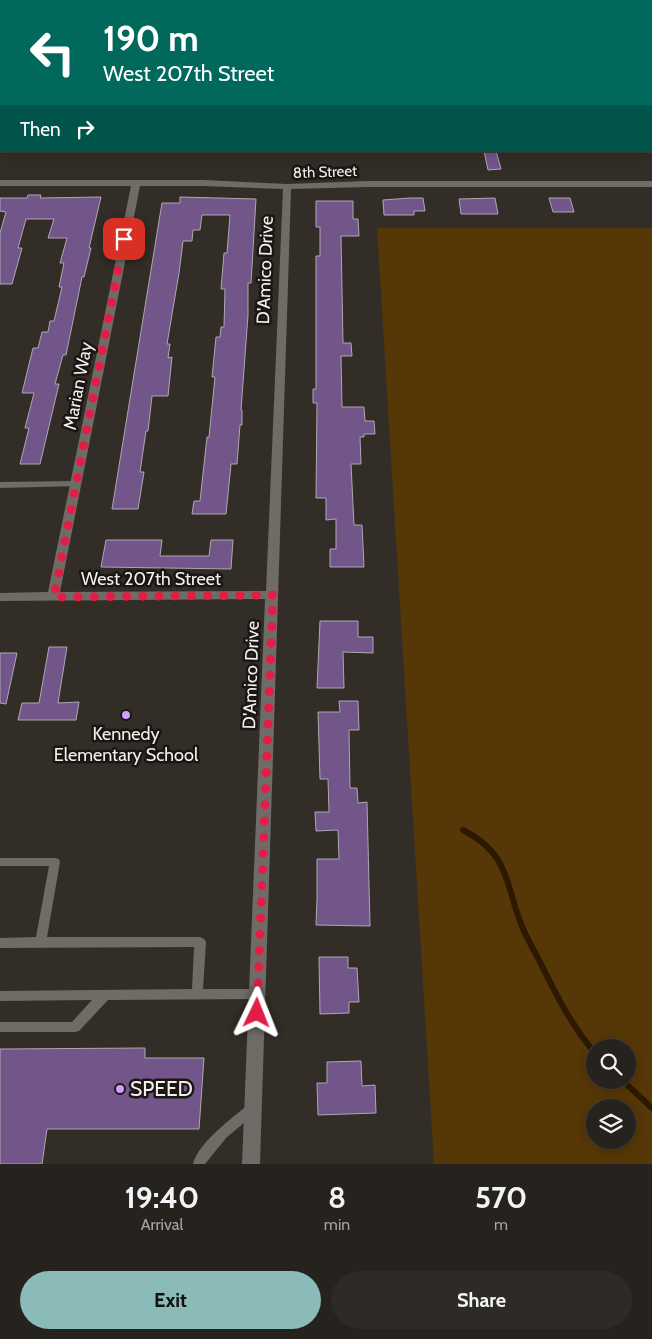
<!DOCTYPE html>
<html lang="en">
<head>
<meta charset="utf-8">
<style>
  body { margin:0; font-family:Cabin,sans-serif; background:#2e2a26; color:#f1f3f6; height:100vh; display:flex; flex-direction:column; font-size:19px; white-space:nowrap }
  * { box-sizing:border-box; margin:0 }
  p { font-size:16px; color:#a4a4a4 }
  .icon { flex:none; width:28px; height:28px; fill:none; stroke:currentColor; stroke-width:2; stroke-linecap:round; stroke-linejoin:round }
  .map { position:relative; height:1164px; overflow:hidden }
  .details { display:flex; flex-direction:column; background:#26221d; flex:1 }
  .details>* { flex:none }
  .banner { position:absolute; left:0px; top:0px; width:652px; height:152px; box-shadow:0 2px 12px #0003,0 0 0 1px #423f3b; background:#00695c; color:#fff; overflow:hidden }
  .buttons { position:absolute; left:586px; top:1039px; display:grid; gap:10px }
  .buttons a { display:grid; place-items:center; width:50px; height:50px; border-radius:50%; background:#26221d; box-shadow:0 2px 12px #0003,0 0 0 1px #423f3b; font-size:25px }
  .pin { position:absolute; display:grid; place-items:center; width:42px; height:42px; color:#fff; margin:-21px; border-radius:10px; box-shadow:0 2px 8px #0006 }
  .me { position:absolute; width:55px; margin:-28px; rotate:2deg; stroke-linejoin:round; filter:drop-shadow(0 0 4px #0008) }
  .turn { display:flex; align-items:center; gap:18px; height:105px; padding:0 20px; font-size:22px }
  .turn .icon { width:65px; height:65px; stroke-width:2.5 }
  .turn b { display:block; font-size:35px; line-height:42px }
  .then { display:flex; align-items:center; height:48px; padding:0 20px; background:#0003; gap:10px; font-size:19px }
  .eta { display:flex; justify-content:space-evenly; align-items:center; height:85px; text-align:center }
  .eta b { font-size:30px; font-weight:700; line-height:35px }
  .button { display:flex; gap:10px; margin-top:auto; padding:10px 20px }
  .button a { flex:1; height:58px; border-radius:30px; background:#8bbbb9; color:#111; font-size:20px; font-weight:700; line-height:58px; text-align:center }
  .button a+a { background:#2e2a26; color:#f1f3f6 }
  .map>svg:first-child { display:block }
  .green { fill:#563707; fill-rule:evenodd }
  .lines { fill:none; stroke-linecap:round; stroke-linejoin:round }
  .stream { stroke:#2d1900; stroke-width:6 }
  .building { fill:#725589; stroke:#ada8b2 }
  .service { fill:#6f6c68; fill-rule:evenodd }
  .minor { fill:#6f6c68; fill-rule:evenodd }
  .route { stroke:#e11d48; stroke-width:9; stroke-dasharray:0 16.2 }
  .poi-dot { fill:#d29dfd; stroke:#191613; stroke-width:2 }
  .labels { text-anchor:middle; stroke-width:5; stroke-linejoin:round; paint-order:stroke }
  .far-street-label { font-size:15px; fill:#f4f0eb; stroke:#191613 }
  .street-label { font-size:18px; fill:#f4f0eb; stroke:#191613 }
  .poi-label { font-size:18px; fill:#f4f0eb; stroke:#191613 }
  .near-poi-label { font-size:21px; fill:#f4f0eb; stroke:#191613; text-anchor:start }
</style>
</head>
<body>
<div class="map">
<svg width="652" height="1164" viewBox="0 0 652 1164">
  <rect width="100%" height="100%" fill="#332d27"/>
  <path class="green" d="M377,228H652V1164H434ZM595,1048H628V1080H595ZM595,1108H628V1140H595Z"/>
  <g class="lines">
    <path class="stream" d="M463,830C513,856 504,886 524,931C528,940 533,949 538,958C555,992 570,1024 595,1053
      M622,1080L652,1108"/>
  </g>
  <path class="building" d="M484,151H496L501,169L488,170Z
    M28,195H41L40,198L101,197L89,248H91L84,277H82L66,355H63L55,384H59L40,464H20L29,428H25L34,393H22L33,348H38L42,332H48L50,321H54L62,287H59L64,263H60L67,238H48L54,219H26L18,248H22L12,284H0V233L6,212L0,211V198H27Z
    M180,197L256,199L251,283H248V315L241,410H242V425H240L237,464H231L226,514H192L194,501H200L207,437H209L215,377H212L216,337H220L221,327H224L225,289H221L224,253H227L230,215H202L200,230H193L192,241H183L179,273L167,344H170L168,358L172,357L168,396H152L148,431H146L140,472H144L138,509H112L160,215L162,203H180Z
    M410,198H423L425,211H414V215H384L383,200Z
    M495,198L498,214H461L459,199Z
    M549,198H570L574,212H553Z
    M316,201H353V219H358L359,236H341L343,343H351L352,356H341L342,407H364L365,421H374L375,434H364V437H360L361,464H351L354,525H362L364,567H330V549H336V519L326,520V498H316L317,403H313V389H316V256H320V227H316Z
    M106,540H162L160,556H209L211,540H233L231,569L101,567Z
    M320,621H358V637H373V653L343,652L344,688H317Z
    M49,647H67L58,703L79,702L76,720H18L22,703H39Z
    M0,653H17L6,704L0,703Z
    M339,701H358L359,730H349L350,788H357L358,803L367,802L370,926L316,925L317,899V859H339L338,830L316,831L315,812H329L328,779H320L318,712H340Z
    M319,957H348V968H357L359,1002H349V1013L320,1014Z
    M145,1048V1058H204L199,1129H47L42,1164H0V1049Z
    M361,1061L362,1086L375,1085L376,1113L318,1115L317,1083H327V1062Z"/>
  <g class="lines">
    <path class="service" d="M76,481L80,484L79,486L0,488V482Z
      M0,858H55L59,859L60,862L47,937H200L204,939L206,942L203,989H258L262,990L264,994L262,998L258,999L108,1000L79,1031L75,1032H0V1022H72L92,1000L0,1001V991L192,989L194,947L0,948V938L36,937L49,866H0Z
      M253,1102L257,1104L259,1108L257,1112L226,1138L205,1164H193C198,1143 232,1118 249,1104Z"/>
    <path class="minor" d="M0,180H203L287,184L368,181H652V187H368L291,189L260,1164H242L265,599L0,601V593L48,592L131,186H0ZM140,186H203L283,189L266,591L60,592Z"/>
  </g>
  <g class="lines">
    <path class="route" d="M124,239L54,597L273,595L257,1013"/>
  </g>
  <g class="poi-dot">
    <circle cx="126" cy="715" r="5"/>
    <circle cx="120" cy="1089" r="5"/>
  </g>
  <g class="labels">
    <g class="far-street-label">
      <text transform="translate(325 172) rotate(-2)" y="5">8th Street</text>
    </g>
    <g class="street-label">
      <text transform="translate(265 270) rotate(-88)" y="6">D'Amico Drive</text>
      <text transform="translate(78 386) rotate(-79)" y="6">Marian Way</text>
      <text x="151" y="585">West 207th Street</text>
      <text transform="translate(251 675) rotate(-88)" y="6">D'Amico Drive</text>
    </g>
    <g class="poi-label">
      <text x="126" y="740">Kennedy<tspan x="126" dy="21">Elementary School</tspan></text>
    </g>
    <g class="near-poi-label">
      <text x="130" y="1096">SPEED</text>
    </g>
  </g>
</svg>
<div class="buttons">
<a><svg class="icon" aria-label="search" viewBox="0 0 24 24"><circle cx="10" cy="10" r="6"/><path d="M15 15l6 6"/></svg></a>
<a><svg class="icon" aria-label="layers" viewBox="0 0 24 24"><path d="M12 4l9 5-9 5-9-5zM3 14l9 5 9-5"/></svg></a>
</div>
<div class="pin" style="left:124px;top:239px;background:#d93025"><svg class="icon" aria-label="arrive" viewBox="0 0 24 24"><path d="M6 21V4h12l-3 4 3 4H6"/></svg></div>
<svg class="me" style="left:257px;top:1013px" viewBox="-20 -20 40 40"><path d="M0-17L14 15 0 8-14 15z" fill="#e11d48" stroke="#fff" stroke-width="4"/></svg>
<div class="banner">
<div class="turn"><svg class="icon" aria-label="left" viewBox="0 0 24 24"><path d="M17 20v-9H6M10 6l-5 5 5 5"/></svg><div><b>190 m</b>West 207th Street</div></div>
<div class="then">Then<svg class="icon" aria-label="right" viewBox="0 0 24 24"><path d="M7 20v-9h11M14 6l5 5-5 5"/></svg></div>
</div>
</div>
<section class="details">
<div class="eta">
<div><b>19:40</b><p>Arrival</p></div>
<div><b>8</b><p>min</p></div>
<div><b>570</b><p>m</p></div>
</div>
<div class="button"><a>Exit</a><a>Share</a></div>
</section>
</body>
</html>
